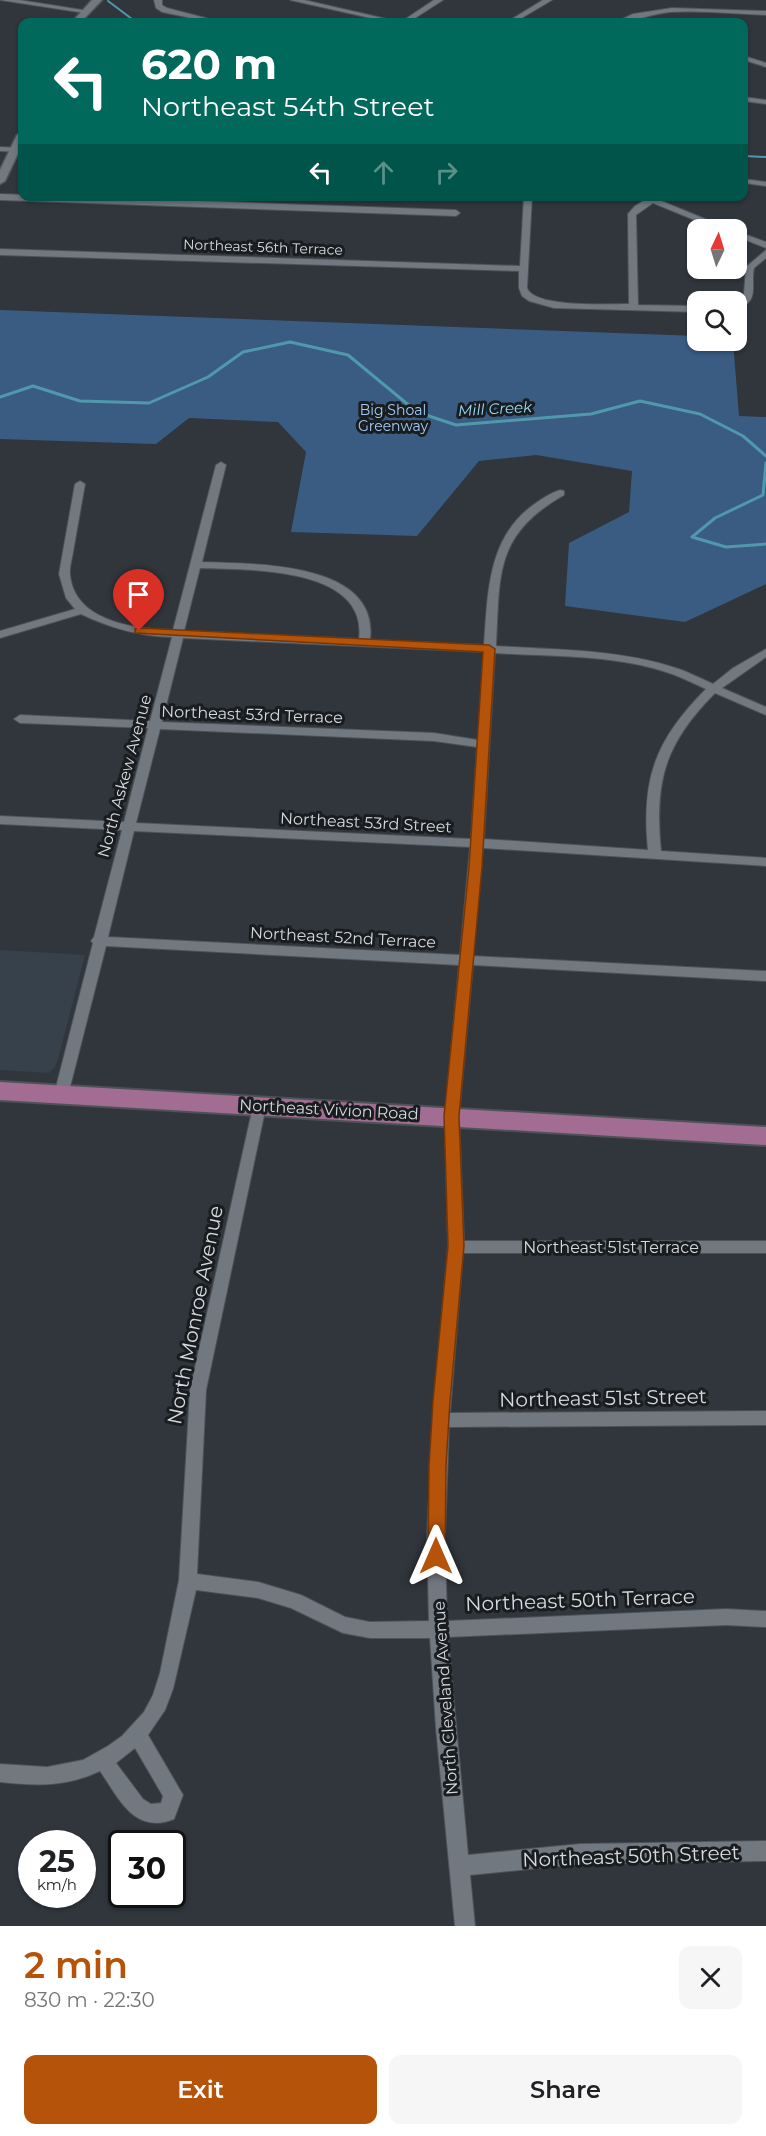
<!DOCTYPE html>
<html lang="en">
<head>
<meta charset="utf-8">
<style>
  body { margin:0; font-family:Montserrat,sans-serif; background:#f6f6f6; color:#202124; height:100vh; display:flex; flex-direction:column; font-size:22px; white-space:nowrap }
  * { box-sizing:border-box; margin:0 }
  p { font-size:20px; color:#757577 }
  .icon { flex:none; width:33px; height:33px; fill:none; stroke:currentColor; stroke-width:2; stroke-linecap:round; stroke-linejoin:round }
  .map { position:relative; height:1926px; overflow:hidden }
  .side { display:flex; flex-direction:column; background:#fff; flex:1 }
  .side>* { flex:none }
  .guide { position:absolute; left:18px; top:18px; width:730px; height:183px; border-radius:12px; box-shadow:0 2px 4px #0004; background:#00695c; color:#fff; overflow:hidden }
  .needle { width:39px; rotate:4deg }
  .buttons { position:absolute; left:687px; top:219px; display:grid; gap:12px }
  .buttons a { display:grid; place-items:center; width:60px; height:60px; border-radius:12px; background:#fff; box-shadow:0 2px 4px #0004; font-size:30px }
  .speed { position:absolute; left:18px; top:1830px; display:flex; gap:12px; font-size:30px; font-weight:700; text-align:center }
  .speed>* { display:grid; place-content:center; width:78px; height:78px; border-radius:50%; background:#fff; box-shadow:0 2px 4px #0004; line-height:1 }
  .speed small { font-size:15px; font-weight:400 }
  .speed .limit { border:3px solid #111; border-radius:9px; background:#fff; color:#111 }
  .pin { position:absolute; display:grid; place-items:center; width:51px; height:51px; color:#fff; margin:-62px -26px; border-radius:50% 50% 50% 0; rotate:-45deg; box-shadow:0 0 6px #0007 }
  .pin .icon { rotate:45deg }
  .me { position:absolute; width:66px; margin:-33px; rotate:0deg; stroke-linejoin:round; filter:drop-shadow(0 0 4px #0008) }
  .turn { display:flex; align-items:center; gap:21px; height:126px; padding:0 24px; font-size:27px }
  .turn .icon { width:78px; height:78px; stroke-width:2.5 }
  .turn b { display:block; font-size:42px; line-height:51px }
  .lanes { display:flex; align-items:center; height:57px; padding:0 24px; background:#0003; justify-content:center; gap:30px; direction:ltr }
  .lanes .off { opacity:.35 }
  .round { display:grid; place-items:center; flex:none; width:63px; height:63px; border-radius:12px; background:#f6f6f6 }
  .overview { display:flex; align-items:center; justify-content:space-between; height:102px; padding:0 24px }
  h1 { font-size:36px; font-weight:600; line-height:45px; color:#b45309 }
  .action { display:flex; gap:12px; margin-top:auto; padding:12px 24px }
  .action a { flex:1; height:69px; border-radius:12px; background:#b45309; color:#fff; font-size:24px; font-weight:600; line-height:69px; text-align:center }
  .action a+a { background:#f6f6f6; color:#202124 }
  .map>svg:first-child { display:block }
  .built { fill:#37414c }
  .green { fill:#3a5c83 }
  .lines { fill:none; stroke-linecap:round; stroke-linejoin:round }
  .stream-far1 { stroke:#5099ad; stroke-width:2 }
  .stream { stroke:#5099ad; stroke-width:3 }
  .minor-casing { stroke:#4d5257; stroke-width:2 }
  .tertiary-casing { stroke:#4d5257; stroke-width:3 }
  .primary-casing { stroke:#4d5257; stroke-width:4 }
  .minor { fill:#727880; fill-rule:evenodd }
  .tertiary { fill:#727880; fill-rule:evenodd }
  .primary { fill:#a36d93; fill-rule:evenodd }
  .route { fill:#b45309; stroke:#753606; stroke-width:1.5 }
  .labels { text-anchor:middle; stroke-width:6; stroke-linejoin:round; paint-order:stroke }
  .far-street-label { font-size:14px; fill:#d6d9de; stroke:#1a1d20 }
  .far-park-label { font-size:14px; fill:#a5cbf8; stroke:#1a1d20 }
  .far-water-label { font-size:15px; font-style:italic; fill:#99ddf4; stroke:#1a1d20 }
  .street-label { font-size:16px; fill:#d6d9de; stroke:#1a1d20 }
  .near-street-label { font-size:20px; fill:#d6d9de; stroke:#1a1d20 }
</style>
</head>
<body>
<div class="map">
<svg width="766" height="1926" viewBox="0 0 766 1926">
  <rect width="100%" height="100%" fill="#30363c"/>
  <path class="built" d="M0,950L85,955L58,1059L55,1067L49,1073L0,1070Z"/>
  <path class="green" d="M0,310L697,336L698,340L733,341L739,416L766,417V584L685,622L565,606L569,543L629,512L632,471L536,455L479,461L417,536L291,532L306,452L278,422L189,418L156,444L0,439Z"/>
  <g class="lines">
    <path class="stream-far1" d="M108,1L136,22
      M744,156L766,157"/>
    <path class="stream" d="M0,397L33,386L80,401L149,403L208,377L243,352L290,342L348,355L417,412L456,425L591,414L640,401L700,414L743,436L766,456
      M766,463L763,495L715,518L692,537L726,547L766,544"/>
    <defs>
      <path id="minor" d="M0,0H19L89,11L85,13Z
        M154,0H162V5L167,8L221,22H210L162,12L156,8Z
        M290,0H304L400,22H388Z
        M434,0H443L409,22H401Z
        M543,0H552L515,22H507Z
        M672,8L766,11V15C735,14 703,10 671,12C655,13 629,23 616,22L633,14Z
        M744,56L766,63V67L744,60Z
        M744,97L766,100V104L744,101Z
        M0,147L22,148V152L0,151Z
        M744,179L766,182V186L744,183Z
        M0,194L456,210L460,213L456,216L0,200Z
        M524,196H532L527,288C534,308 610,304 629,304L628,214L635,206L645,200L644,196H663L659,200L732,230H719L653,203L636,215L638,305L698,306V312L554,308L529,301L522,296L519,288V271L0,255V249L520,266Z
        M736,231L766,242V248L736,236Z
        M766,250V258L754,268C750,287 761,300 736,310V303L744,294L746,267Z
        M221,462L226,465L202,562C253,564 380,561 370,640L484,645C488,593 487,536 536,503C543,498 551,493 560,490L564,491V495C494,535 500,574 496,646C556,650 621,649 679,669C690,673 702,679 713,684L733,668L766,649V657L722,688L766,707V715L715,693C665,743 654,781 661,851L766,858V866L483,848L473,956L766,971V981L473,965L459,1116L464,1241H766V1253H463L450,1413L766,1411V1425L449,1427L445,1536L447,1621L726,1609L766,1611V1627L726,1625L448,1637L468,1855L580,1844L766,1841V1861L580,1864L470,1875L475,1926H455L436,1728L430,1638H370L343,1633L291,1608L258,1598L196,1590L173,1689L165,1710L148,1735L183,1795L174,1819C134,1835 119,1798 100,1771C66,1787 36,1786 0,1782V1764L47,1767L83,1760L108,1746L122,1736L144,1712L153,1695L160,1673L179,1580L190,1390L254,1102H264L266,1106L206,1390L197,1574L258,1582L301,1595L345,1617L370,1622L429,1621L427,1536L433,1420L448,1246L445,1116L459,965L106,946L68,1095L66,1099H56L54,1095L93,943L91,941L94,937L122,830L0,824V816L124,822L148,728L20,723L14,719L20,715L150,721L172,637C139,636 110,628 81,614L0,638V631L75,609L66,598L59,574L75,484L80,481L85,484C81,507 77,529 73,552C72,559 69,568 70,575C75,622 136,629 173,630L216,465ZM200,568C248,570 368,566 359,639L184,631ZM183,638L484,652L478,740L434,733L162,722ZM495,653C552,657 617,654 672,674C683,678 695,684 706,689C655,740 641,779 648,850L484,839ZM160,729L434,741L477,747L471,839L136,823ZM134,831L470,847L460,955L108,937ZM135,1748L163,1796L161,1803L151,1804L143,1799L116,1763Z"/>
      <path id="tertiary" d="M92,0H102L81,22H72Z
        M22,132V145L5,181L0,184V170L17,135Z"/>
      <path id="primary" d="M0,1082L766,1127V1145L0,1100Z"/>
    </defs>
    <use href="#minor" class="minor-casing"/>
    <use href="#tertiary" class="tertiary-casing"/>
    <use href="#primary" class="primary-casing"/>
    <use href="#minor" class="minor"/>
    <use href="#tertiary" class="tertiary"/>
    <use href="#primary" class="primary"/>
  </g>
  <path class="route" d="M139,628L489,645L495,649L482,867L459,1116L464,1246L450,1401L446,1466L445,1556L443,1561L436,1563L430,1561L428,1556L429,1466L433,1401L448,1246L444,1116L469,867L483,652L135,633V629Z"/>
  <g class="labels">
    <g class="far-street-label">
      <text transform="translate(263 247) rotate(2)" y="5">Northeast 56th Terrace</text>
    </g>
    <g class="far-park-label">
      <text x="393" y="415">Big Shoal<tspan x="393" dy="16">Greenway</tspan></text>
    </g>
    <g class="far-water-label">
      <text transform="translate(495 409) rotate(-3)" y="5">Mill Creek</text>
    </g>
    <g class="street-label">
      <text transform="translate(252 714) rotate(2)" y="6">Northeast 53rd Terrace</text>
      <text transform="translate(124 776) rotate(-75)" y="6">North Askew Avenue</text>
      <text transform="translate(366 822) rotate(3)" y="6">Northeast 53rd Street</text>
      <text transform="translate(343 937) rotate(3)" y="6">Northeast 52nd Terrace</text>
      <text transform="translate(329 1109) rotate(3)" y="6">Northeast Vivion Road</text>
      <text x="611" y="1253">Northeast 51st Terrace</text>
      <text transform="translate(445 1698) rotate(-94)" y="6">North Cleveland Avenue</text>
    </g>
    <g class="near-street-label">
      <text transform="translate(195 1315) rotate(-79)" y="7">North Monroe Avenue</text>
      <text transform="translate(603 1398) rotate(-1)" y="7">Northeast 51st Street</text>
      <text transform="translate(580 1600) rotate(-2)" y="7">Northeast 50th Terrace</text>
      <text transform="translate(631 1856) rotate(-2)" y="7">Northeast 50th Street</text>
    </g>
  </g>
</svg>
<div class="buttons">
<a><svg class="needle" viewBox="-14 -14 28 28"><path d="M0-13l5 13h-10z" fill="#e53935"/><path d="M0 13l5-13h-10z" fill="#757577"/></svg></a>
<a><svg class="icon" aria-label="search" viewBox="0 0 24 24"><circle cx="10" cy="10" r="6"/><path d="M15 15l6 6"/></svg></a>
</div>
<div class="speed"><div>25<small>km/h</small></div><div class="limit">30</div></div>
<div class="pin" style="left:139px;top:631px;background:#d93025"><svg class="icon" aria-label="arrive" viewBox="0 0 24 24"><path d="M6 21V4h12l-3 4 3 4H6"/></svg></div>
<svg class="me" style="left:436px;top:1556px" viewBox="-20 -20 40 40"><path d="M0-17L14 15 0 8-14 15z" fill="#b45309" stroke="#fff" stroke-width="4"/></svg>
<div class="guide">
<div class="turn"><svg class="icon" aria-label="left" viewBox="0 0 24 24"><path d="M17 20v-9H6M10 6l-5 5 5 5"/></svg><div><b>620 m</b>Northeast 54th Street</div></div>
<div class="lanes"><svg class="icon" aria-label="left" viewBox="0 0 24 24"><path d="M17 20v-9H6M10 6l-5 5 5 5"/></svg><svg class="icon off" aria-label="ahead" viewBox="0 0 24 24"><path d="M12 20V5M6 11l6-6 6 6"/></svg><svg class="icon off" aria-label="right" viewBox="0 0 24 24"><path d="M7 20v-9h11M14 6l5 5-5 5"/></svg></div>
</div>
</div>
<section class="side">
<div class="overview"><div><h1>2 min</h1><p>830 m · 22:30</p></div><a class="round"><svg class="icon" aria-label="close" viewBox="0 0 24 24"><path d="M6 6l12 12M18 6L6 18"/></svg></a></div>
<div class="action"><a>Exit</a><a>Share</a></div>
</section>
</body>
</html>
